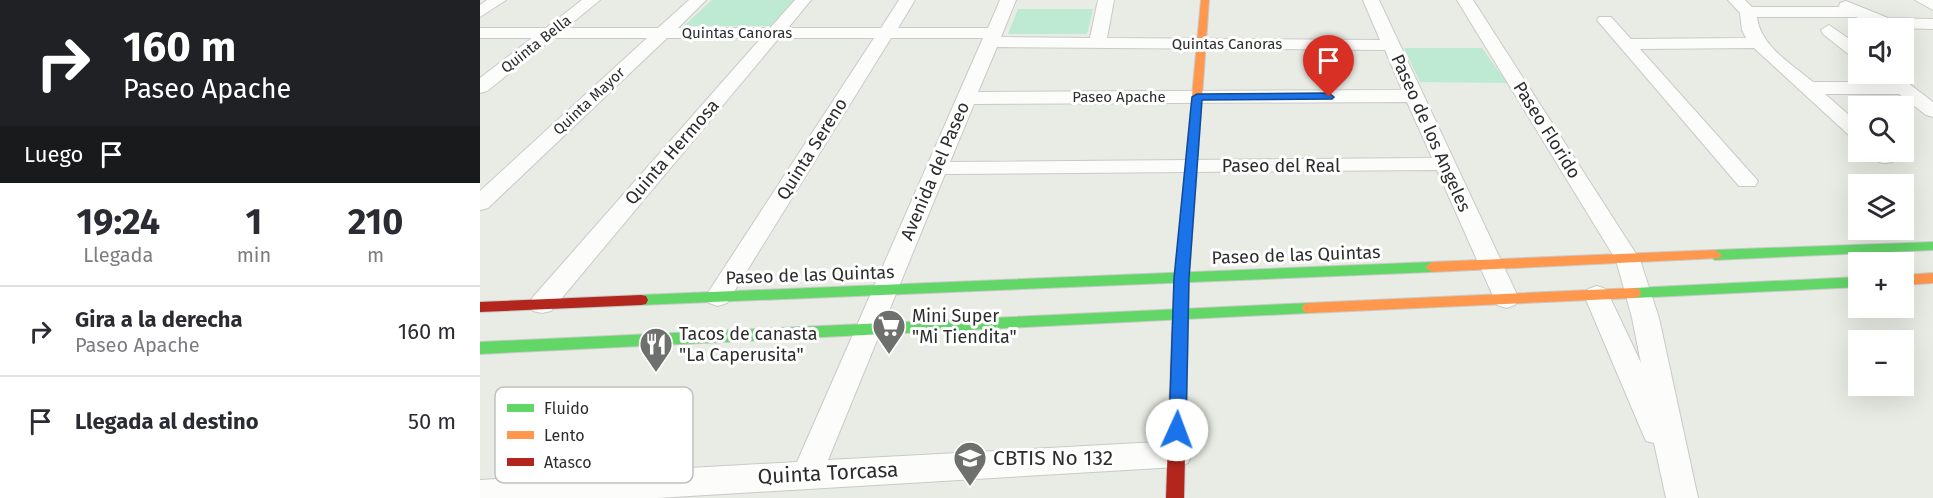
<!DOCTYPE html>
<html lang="es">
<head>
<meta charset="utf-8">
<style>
  body { margin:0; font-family:"Fira Sans",sans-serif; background:#f7f7f7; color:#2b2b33; height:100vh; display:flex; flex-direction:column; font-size:22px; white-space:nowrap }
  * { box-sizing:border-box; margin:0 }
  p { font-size:20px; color:#7c7c81 }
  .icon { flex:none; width:33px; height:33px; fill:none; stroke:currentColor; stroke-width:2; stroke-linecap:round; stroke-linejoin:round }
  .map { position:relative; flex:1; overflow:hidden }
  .details { display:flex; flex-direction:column; background:#fff; width:480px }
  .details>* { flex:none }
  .guide { background:#202124; color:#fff; overflow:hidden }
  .controls { position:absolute; left:1368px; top:18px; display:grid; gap:12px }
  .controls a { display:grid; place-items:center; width:66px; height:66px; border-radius:0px; background:#fff; box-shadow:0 6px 24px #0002; font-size:30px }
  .pin { position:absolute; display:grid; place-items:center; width:51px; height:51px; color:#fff; margin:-62px -26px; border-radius:50% 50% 50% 0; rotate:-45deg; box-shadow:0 0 6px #0007 }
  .pin .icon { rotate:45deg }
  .me { position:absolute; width:66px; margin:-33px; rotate:2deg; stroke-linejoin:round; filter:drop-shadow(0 0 4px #0008) }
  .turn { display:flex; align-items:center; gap:21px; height:126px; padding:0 24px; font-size:27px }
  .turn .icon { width:78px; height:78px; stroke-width:2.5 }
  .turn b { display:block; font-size:42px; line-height:51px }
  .then { display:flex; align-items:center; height:57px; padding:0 24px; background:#0003; gap:12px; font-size:22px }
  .eta { display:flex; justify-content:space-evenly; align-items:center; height:102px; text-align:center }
  .eta b { font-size:36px; font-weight:700; line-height:42px }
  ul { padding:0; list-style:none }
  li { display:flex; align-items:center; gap:18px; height:90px; padding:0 24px; border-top:2px solid #e1e1e2 }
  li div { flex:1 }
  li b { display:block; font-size:22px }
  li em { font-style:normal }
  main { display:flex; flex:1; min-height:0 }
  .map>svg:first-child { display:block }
  .green { fill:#bee9d2 }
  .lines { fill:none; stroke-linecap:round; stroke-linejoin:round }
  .street-casing { stroke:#c9cac9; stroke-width:2 }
  .fast-casing { stroke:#c9cac9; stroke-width:2 }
  .slow-casing { stroke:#c9cac9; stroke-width:2 }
  .jam-casing { stroke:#c9cac9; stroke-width:2 }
  .street { fill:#fcfcfb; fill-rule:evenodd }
  .fast { fill:#63d668; fill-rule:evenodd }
  .slow { fill:#ff974d; fill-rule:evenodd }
  .jam { fill:#b3261e; fill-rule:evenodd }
  .route { fill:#1a73e8; stroke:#114b97; stroke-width:1.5 }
  .labels { text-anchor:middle; stroke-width:6; stroke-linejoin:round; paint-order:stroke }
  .far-street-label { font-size:15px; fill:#2d2d2d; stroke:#fff }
  .street-label { font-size:18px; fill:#2d2d2d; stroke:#fff }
  .poi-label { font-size:18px; fill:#2d2d2d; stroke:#fff; text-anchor:start }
  .near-poi-label { font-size:21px; fill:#2d2d2d; stroke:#fff; text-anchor:start }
  .near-street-label { font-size:21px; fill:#2d2d2d; stroke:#fff }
  .key { fill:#fff; stroke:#c0c0c0; stroke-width:1.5 }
  .key-label { font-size:16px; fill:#2d2d2d }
</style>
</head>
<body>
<main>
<section class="details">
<div class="guide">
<div class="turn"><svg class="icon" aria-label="right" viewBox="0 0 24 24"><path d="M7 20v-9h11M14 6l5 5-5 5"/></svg><div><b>160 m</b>Paseo Apache</div></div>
<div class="then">Luego<svg class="icon" aria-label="arrive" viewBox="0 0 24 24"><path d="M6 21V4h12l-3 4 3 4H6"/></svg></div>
</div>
<div class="eta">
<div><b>19:24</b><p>Llegada</p></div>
<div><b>1</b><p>min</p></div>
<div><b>210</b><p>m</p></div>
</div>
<ul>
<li><svg class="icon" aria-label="right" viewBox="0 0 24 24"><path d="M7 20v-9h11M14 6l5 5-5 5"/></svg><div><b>Gira a la derecha</b><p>Paseo Apache</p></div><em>160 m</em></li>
<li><svg class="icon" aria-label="arrive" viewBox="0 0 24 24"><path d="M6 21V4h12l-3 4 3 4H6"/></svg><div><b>Llegada al destino</b></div><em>50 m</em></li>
</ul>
</section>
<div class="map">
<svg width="1453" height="498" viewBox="0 0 1453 498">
  <rect width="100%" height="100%" fill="#e8ece4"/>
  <path class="green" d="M232,0H318L295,26H204Z
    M538,9H613L607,34H528Z
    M924,48H1002L1027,83L940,82Z"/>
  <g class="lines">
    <defs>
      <path id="street" d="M7,0H26L0,17V5Z
        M102,0H120L86,28H178L209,0H226L198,28H290L315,0H331L308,28H401L419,0H435L418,28H508L520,0H536L521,37L610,38L618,0H634L627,38L900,40L883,0H899L1039,299L1035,305L1026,308L1017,305L957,170L465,174L348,460L697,441L708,445L712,454L708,463L697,467L177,498H0V480L317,462L503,38H411L247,303L238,306L229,303L225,297L229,291L394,38H299L71,311L62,313L53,311L49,304L53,297L281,38H187L8,208L0,210V191L167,38H74L7,91L0,93V78L52,38H0V28H66ZM517,47L905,50L922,90L498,92ZM927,102L952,158L470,162L494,104Z
        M977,0H993L1160,260L1179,318L1218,498H1186L1174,443L1166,441L1162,432L1104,295L1108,289L1117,286L1126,289L1161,363L1152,318L1136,260Z
        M1248,0H1265L1272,7H1359L1360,3L1366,1L1408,18L1453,19V29L1414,28L1375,17H1277C1280,46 1312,64 1333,82H1404L1401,78L1404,74H1416L1453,102V117L1446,115L1419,94H1345L1378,123V139L1371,137L1274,48L1160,49L1278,181L1275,186H1259L1117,20L1119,17H1131L1151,39L1266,38L1262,30L1260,13Z
        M1435,0H1453V10Z
        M1349,25L1378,45V58L1372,57L1343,34L1341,30Z
        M1389,152H1411L1416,158L1413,162C1402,165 1395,162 1389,152Z"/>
      <path id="fast" d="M1453,242V250L1235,260L1228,255L1235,250Z
        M952,262L959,267L952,272L161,305L156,304L154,300L156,296L161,295Z
        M1378,277V287L1154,298L1149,297L1147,293L1149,289L1154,288Z
        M829,303L834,304L836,308L834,312L829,313L0,354V342Z"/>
      <path id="slow" d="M721,0H729L709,278L708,329L705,333H695L692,329L695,278Z
        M1235,250L1242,255L1240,258L952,272L945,267L952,262Z
        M1453,273V283L1424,285V275Z
        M1154,288L1159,289L1161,293L1159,297L1154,298L829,313L824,312L822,308L824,304L829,303Z"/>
      <path id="jam" d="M161,295L166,296L168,300L166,304L161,305L0,312V302Z
        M700,323L705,325L708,329L704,498H686L692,329L695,325Z"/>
    </defs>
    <use href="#street" class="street-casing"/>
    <use href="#fast" class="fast-casing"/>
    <use href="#slow" class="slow-casing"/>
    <use href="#jam" class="jam-casing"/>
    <use href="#street" class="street"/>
    <use href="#fast" class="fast"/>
    <use href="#slow" class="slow"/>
    <use href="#jam" class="jam"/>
  </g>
  <path class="route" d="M849,93L854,97L852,99L722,100L709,278L706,430L703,436H691L689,430L694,278L712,97L717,94Z"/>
  <defs>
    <symbol id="supermarket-pin" viewBox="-11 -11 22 30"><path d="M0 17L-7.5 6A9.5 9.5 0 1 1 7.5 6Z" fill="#6e706d" stroke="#fff"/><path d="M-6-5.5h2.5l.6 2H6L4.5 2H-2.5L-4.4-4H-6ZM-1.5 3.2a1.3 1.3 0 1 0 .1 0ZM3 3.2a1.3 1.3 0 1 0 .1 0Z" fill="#fff"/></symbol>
    <symbol id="restaurant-pin" viewBox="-11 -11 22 30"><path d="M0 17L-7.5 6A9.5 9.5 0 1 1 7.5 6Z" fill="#6e706d" stroke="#fff"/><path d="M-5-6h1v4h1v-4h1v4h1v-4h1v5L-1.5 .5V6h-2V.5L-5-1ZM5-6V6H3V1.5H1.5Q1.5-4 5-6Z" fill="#fff"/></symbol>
    <symbol id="school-pin" viewBox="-11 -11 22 30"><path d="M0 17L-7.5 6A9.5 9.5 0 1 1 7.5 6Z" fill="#6e706d" stroke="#fff"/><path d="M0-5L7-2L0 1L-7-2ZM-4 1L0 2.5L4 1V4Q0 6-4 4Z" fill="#fff"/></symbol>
  </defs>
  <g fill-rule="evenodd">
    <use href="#supermarket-pin" x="390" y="307" width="38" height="52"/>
    <use href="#restaurant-pin" x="157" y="325" width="38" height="52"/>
    <use href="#school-pin" x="471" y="439" width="38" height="52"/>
  </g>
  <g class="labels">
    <g class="far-street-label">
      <text x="257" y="38">Quintas Canoras</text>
      <text transform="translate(56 44) rotate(-38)" y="5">Quinta Bella</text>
      <text x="747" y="49">Quintas Canoras</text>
      <text x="639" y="102">Paseo Apache</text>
      <text transform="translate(109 101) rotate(-43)" y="5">Quinta Mayor</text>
    </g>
    <g class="street-label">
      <text transform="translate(1067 130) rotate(58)" y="6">Paseo Florido</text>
      <text transform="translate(951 133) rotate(66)" y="6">Paseo de los Angeles</text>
      <text transform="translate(332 149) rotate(-58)" y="6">Quinta Sereno</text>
      <text transform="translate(192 152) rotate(-49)" y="6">Quinta Hermosa</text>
      <text x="801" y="172">Paseo del Real</text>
      <text transform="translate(455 171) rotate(-67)" y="6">Avenida del Paseo</text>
      <text transform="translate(816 255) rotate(-2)" y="6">Paseo de las Quintas</text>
      <text transform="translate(330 275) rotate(-2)" y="6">Paseo de las Quintas</text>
    </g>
    <g class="poi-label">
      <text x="432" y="322">Mini Super<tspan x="432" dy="21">"Mi Tiendita"</tspan></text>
      <text x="199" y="340">Tacos de canasta<tspan x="199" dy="21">"La Caperusita"</tspan></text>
    </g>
    <g class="near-poi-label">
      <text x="513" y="465">CBTIS No 132</text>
    </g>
    <g class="near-street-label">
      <text transform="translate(348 473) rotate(-3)" y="7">Quinta Torcasa</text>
    </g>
  </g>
  <rect x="15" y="387" width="198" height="96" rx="9" class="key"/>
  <rect x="27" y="404" width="27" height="8" fill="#63d668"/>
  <rect x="27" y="431" width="27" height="8" fill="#ff974d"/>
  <rect x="27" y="458" width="27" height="8" fill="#b3261e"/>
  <g class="key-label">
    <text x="64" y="414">Fluido</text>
    <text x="64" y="441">Lento</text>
    <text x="64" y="468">Atasco</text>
  </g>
</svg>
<div class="controls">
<a><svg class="icon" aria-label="sound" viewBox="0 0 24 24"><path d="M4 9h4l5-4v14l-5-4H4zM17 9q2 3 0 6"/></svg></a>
<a><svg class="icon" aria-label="search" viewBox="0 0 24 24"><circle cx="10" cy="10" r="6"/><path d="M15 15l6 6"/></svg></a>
<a><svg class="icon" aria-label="layers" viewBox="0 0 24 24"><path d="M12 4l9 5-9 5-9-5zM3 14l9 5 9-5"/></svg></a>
<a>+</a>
<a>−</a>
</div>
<div class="pin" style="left:849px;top:97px;background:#d93025"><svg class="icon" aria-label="arrive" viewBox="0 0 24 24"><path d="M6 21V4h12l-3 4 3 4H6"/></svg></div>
<svg class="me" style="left:697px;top:430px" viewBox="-20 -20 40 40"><circle r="19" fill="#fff"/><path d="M0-13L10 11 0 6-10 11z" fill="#1a73e8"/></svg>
</div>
</main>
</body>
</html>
